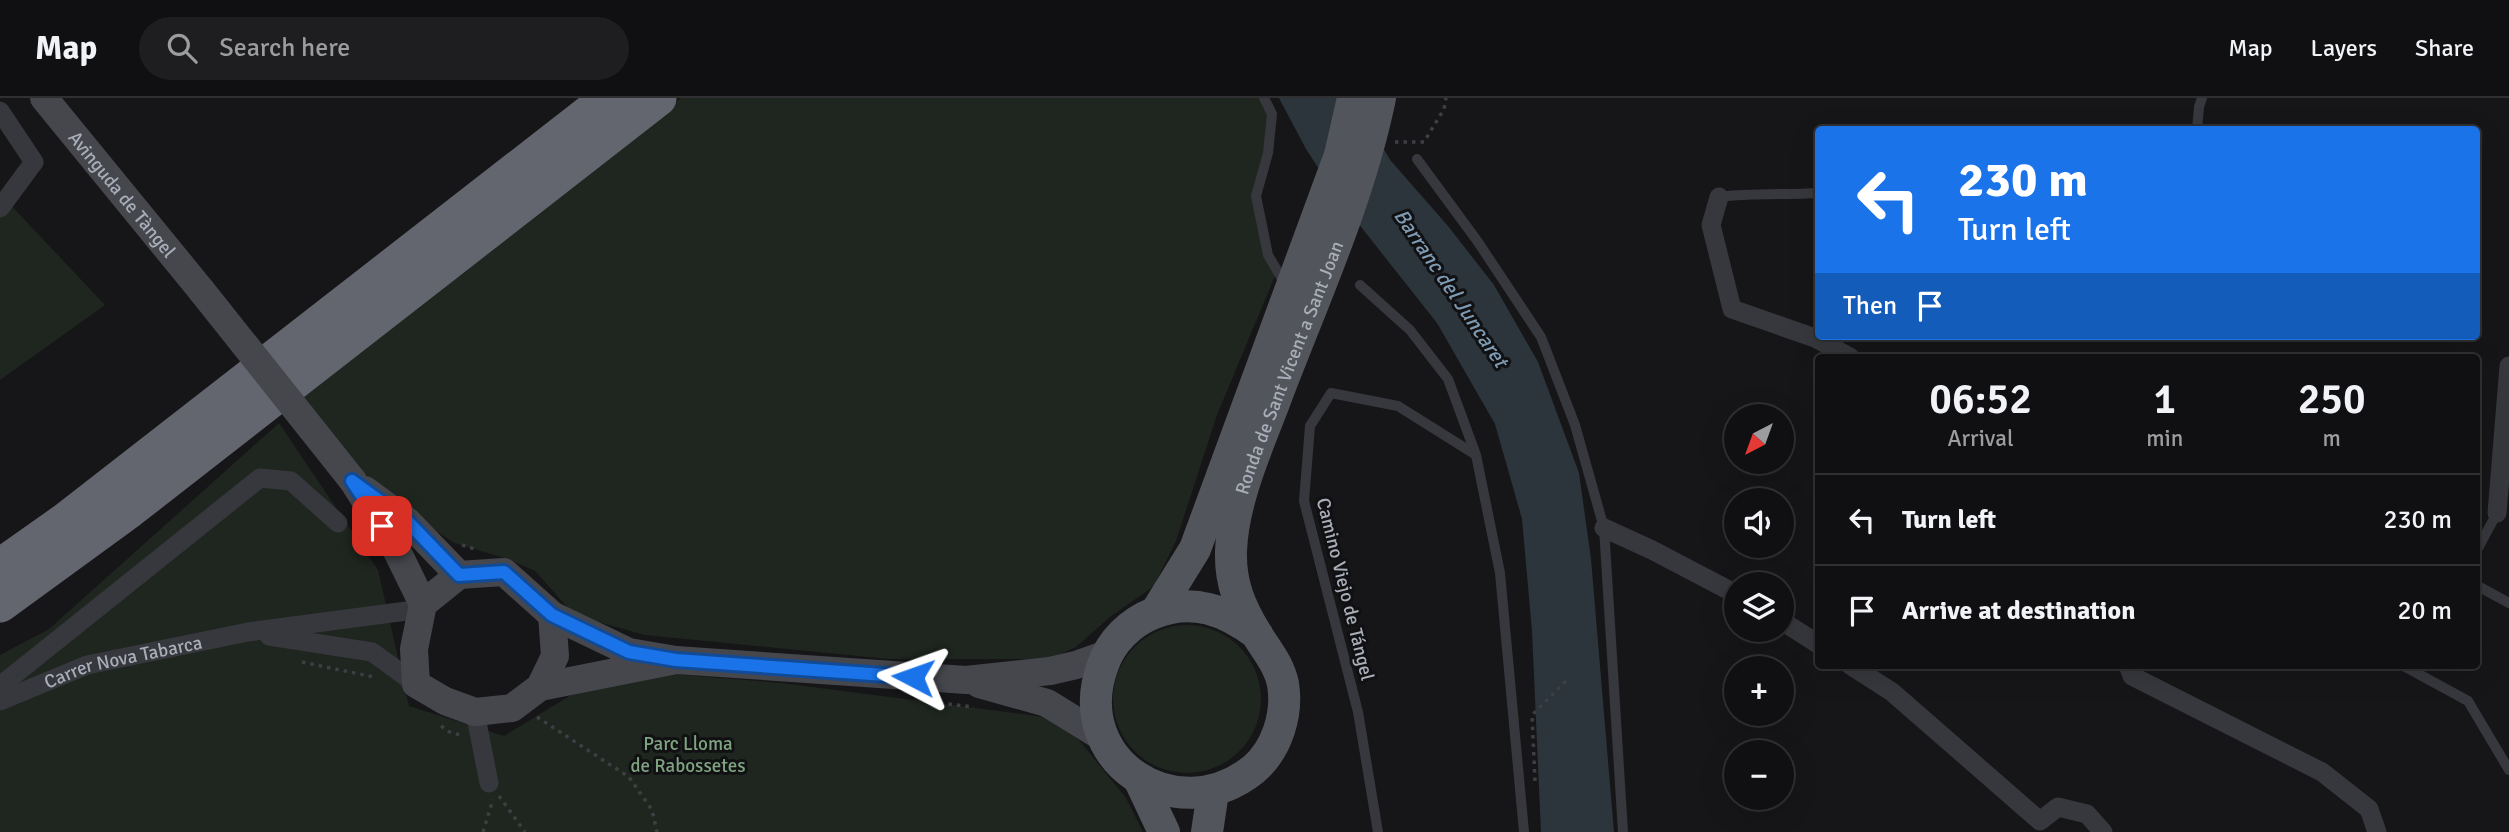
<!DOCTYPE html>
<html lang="en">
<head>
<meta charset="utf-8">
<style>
  body { margin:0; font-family:Signika,sans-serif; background:#1e1e20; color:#f1f3f6; height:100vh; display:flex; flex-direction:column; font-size:26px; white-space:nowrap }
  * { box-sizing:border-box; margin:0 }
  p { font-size:23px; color:#9c9d9f }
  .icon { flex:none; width:38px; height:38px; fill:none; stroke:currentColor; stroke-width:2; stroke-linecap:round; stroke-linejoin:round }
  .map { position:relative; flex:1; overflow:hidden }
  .sheet { position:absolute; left:1815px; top:256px; width:665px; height:315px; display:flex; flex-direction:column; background:#101012; border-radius:7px; box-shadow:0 7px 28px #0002,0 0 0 2px #303032 }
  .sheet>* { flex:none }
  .hud { position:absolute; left:1815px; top:28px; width:665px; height:214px; border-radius:7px; box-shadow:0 7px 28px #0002,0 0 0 2px #303032; background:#1a73e8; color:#fff; overflow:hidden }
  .needle { width:46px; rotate:221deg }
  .fabs { position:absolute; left:1724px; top:306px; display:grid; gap:14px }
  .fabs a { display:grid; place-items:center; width:70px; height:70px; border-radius:50%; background:#101012; box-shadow:0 7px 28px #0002,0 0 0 2px #303032; font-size:35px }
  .pin { position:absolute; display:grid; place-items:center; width:60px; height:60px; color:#fff; margin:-30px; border-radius:14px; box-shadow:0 4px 10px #0006 }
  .me { position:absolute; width:77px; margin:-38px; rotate:274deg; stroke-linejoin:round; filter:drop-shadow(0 0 5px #0008) }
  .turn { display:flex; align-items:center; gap:24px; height:147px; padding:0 28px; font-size:32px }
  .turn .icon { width:91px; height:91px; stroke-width:2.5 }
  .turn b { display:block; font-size:49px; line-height:60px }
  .then { display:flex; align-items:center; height:66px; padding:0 28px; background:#0003; gap:14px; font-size:26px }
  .eta { display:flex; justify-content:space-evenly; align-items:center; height:119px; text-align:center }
  .eta b { font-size:42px; font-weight:600; line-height:49px }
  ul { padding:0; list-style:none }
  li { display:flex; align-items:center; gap:21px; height:91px; padding:0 28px; border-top:2px solid #303032 }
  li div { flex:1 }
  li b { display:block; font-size:26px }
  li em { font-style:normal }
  header { display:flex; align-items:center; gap:42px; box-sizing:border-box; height:98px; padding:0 35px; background:#101012; border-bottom:2px solid #303032 }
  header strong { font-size:33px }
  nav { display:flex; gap:38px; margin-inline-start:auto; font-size:24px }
  .search { width:490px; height:63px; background:#1e1e20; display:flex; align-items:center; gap:18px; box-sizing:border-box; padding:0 24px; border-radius:38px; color:#9c9d9f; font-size:26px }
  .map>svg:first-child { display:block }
  .green { fill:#1e261f }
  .water { fill:#2c353c }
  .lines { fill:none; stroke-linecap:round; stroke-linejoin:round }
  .path { stroke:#3d3f44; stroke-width:3.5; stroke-dasharray:3.5 5; stroke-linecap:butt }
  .service { stroke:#37383d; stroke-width:10 }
  .minor { stroke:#37383d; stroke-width:19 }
  .secondary { stroke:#45474d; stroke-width:28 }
  .primary { stroke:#53555c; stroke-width:32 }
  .motorway { stroke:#63666e; stroke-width:37 }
  .secondary-bridge { stroke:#45474d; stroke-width:28 }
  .route-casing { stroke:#114b97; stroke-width:18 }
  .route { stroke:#1a73e8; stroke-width:12 }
  .labels { text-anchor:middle; stroke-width:6; stroke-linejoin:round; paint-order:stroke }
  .street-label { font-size:19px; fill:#a8adb8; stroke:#111113 }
  .park-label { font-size:19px; fill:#7fa381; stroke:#111113 }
  .water-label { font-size:21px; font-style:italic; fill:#7f9bb3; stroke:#111113 }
</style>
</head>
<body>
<header>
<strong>Map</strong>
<div class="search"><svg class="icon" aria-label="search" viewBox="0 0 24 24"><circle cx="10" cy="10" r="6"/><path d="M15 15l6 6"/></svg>Search here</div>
<nav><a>Map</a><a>Layers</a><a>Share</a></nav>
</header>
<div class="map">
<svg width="2509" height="734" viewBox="0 0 2509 734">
  <rect width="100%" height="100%" fill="#161618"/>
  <path class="green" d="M681,0H1264L1272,16L1256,98L1277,173L1217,317L1176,443L1154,488L1110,519L1076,549L1051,561H889L645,537L591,522L569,511L535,473L508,461L454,445L412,416L363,374L348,369L296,297Z
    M6,102L105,207L0,282V110Z
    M279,325L378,472L409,608L504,638L576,594L672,576L781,585L1045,619L1079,642L1126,700L1143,734H0V557L49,531Z
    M1113 601a74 74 0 1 1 148 0a74 74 0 1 1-148 0Z"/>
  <path class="water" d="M1279,0H1352L1391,63L1448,128L1494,187L1538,264L1579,375L1591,461L1614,734H1541L1532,533L1522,421L1495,326L1437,225L1335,96L1306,51Z"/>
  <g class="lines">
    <path class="path" d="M1395,44H1424L1444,11L1446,0
      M462,447L478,452
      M302,564L374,579
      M940,605L974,609
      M537,619L629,679L652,712L657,734
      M441,628L451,635L462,637
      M1535,683L1532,617L1567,582
      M499,698L525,734
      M483,734L491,708V701"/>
    <path class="service" d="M1264,0L1272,16L1268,55L1256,98L1268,157L1285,186
      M2197,32L2199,9L2202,0
      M1417,61L1478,144L1541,239L1575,327L1604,430L1623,734
      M1719,99C1752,95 1785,97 1818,95
      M1360,187L1410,232L1448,281L1476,357L1500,475L1524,734
      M2476,454L2497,415
      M2476,487L2509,505
      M2402,567L2468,603L2509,672
      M1378,734L1358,614L1304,403L1310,328L1331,295L1398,308L1476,357"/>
    <g class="minor">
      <path d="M0,13L34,64L0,110"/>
      <path d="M1719,99L1711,127L1732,211L1815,240L1850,259"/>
      <path d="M2497,415L2509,268"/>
      <path d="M1604,430L1652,452L1736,496"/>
      <path d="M1782,523L1818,546"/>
      <path d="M269,538L372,554L416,586"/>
      <path d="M1850,567L1892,594L2040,723L2058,709L2087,716L2103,734"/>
      <path d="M2128,567L2132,578L2322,674L2369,711L2377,734"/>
      <path d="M0,588L260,380L291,383L338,425"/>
      <path id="s1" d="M0,603L87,567L248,534L422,511"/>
      <path d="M475,614L489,685"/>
    </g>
    <g class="secondary">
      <path id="s2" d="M44,0L201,192"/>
      <path d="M353,383L396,451L423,506"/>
      <path d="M365,392L407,423L459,477"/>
      <path d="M676,562L540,589L512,610L475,614L445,603L416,586L414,551L423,506L459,477L504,474L552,517L629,554L676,562L966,582L1050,573L1076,567L1107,556"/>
      <path d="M979,586L1047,605L1102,639"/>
      <path d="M540,589L555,558L552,517"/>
    </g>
    <g class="primary">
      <path d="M1156,514L1195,451L1340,57L1353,0"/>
      <path id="s3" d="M1257,536C1226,513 1193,499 1154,515C1131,524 1111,543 1103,567C1067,662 1176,734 1254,671C1277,651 1288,616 1283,586C1279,566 1266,552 1256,535C1240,509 1230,485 1231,453C1233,400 1259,346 1277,297C1314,200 1359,102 1380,0"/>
      <path d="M1140,683L1164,734"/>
      <path d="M1207,734L1213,694"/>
    </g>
    <path class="motorway" d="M0,469L64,424L609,0
      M0,506L129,412L658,0"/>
    <path class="secondary-bridge" d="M201,192L353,383"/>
  </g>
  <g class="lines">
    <defs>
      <path id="route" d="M382,428L352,383L407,423L459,477L504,474L552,517L629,554L676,562L913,579"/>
    </defs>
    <use href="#route" class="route-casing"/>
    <use href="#route" class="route"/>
  </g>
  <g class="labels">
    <g class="street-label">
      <text dy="7" stroke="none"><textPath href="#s2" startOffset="124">Avinguda de Tàngel</textPath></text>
      <text dy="7" stroke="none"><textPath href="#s3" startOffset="870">Ronda de Sant Vicent a Sant Joan</textPath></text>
      <text transform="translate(1346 491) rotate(76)" y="7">Camino Viejo de Tángel</text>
      <text dy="7" stroke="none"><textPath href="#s1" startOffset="130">Carrer Nova Tabarca</textPath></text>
    </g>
    <g class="park-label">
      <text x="688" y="652">Parc Lloma<tspan x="688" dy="22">de Rabossetes</tspan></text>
    </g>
    <g class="water-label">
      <text transform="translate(1451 190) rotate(56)" y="7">Barranc del Juncaret</text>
    </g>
  </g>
</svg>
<div class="fabs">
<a><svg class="needle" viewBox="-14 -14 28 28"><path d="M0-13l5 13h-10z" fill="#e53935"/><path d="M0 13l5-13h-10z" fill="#9c9d9f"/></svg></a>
<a><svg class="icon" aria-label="sound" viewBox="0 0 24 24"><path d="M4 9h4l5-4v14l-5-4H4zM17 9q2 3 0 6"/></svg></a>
<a><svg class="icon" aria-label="layers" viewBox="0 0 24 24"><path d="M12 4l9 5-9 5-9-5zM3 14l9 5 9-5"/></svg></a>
<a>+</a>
<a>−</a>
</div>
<div class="pin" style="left:382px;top:428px;background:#d93025"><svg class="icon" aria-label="arrive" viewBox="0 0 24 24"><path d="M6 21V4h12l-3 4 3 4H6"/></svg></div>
<svg class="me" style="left:913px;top:579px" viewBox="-20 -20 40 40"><path d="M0-17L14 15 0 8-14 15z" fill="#1a73e8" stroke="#fff" stroke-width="4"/></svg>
<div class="hud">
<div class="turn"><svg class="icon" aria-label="left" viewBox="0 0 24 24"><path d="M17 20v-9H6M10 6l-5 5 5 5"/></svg><div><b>230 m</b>Turn left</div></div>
<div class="then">Then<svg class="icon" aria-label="arrive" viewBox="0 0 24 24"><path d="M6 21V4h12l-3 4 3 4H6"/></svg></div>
</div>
<section class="sheet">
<div class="eta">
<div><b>06:52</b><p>Arrival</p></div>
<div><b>1</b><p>min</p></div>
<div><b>250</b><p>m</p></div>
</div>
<ul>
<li><svg class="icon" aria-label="left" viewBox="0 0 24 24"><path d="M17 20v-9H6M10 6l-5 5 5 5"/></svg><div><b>Turn left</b></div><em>230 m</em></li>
<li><svg class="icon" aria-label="arrive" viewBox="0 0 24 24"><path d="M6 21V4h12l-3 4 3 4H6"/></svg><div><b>Arrive at destination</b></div><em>20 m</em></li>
</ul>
</section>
</div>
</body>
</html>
